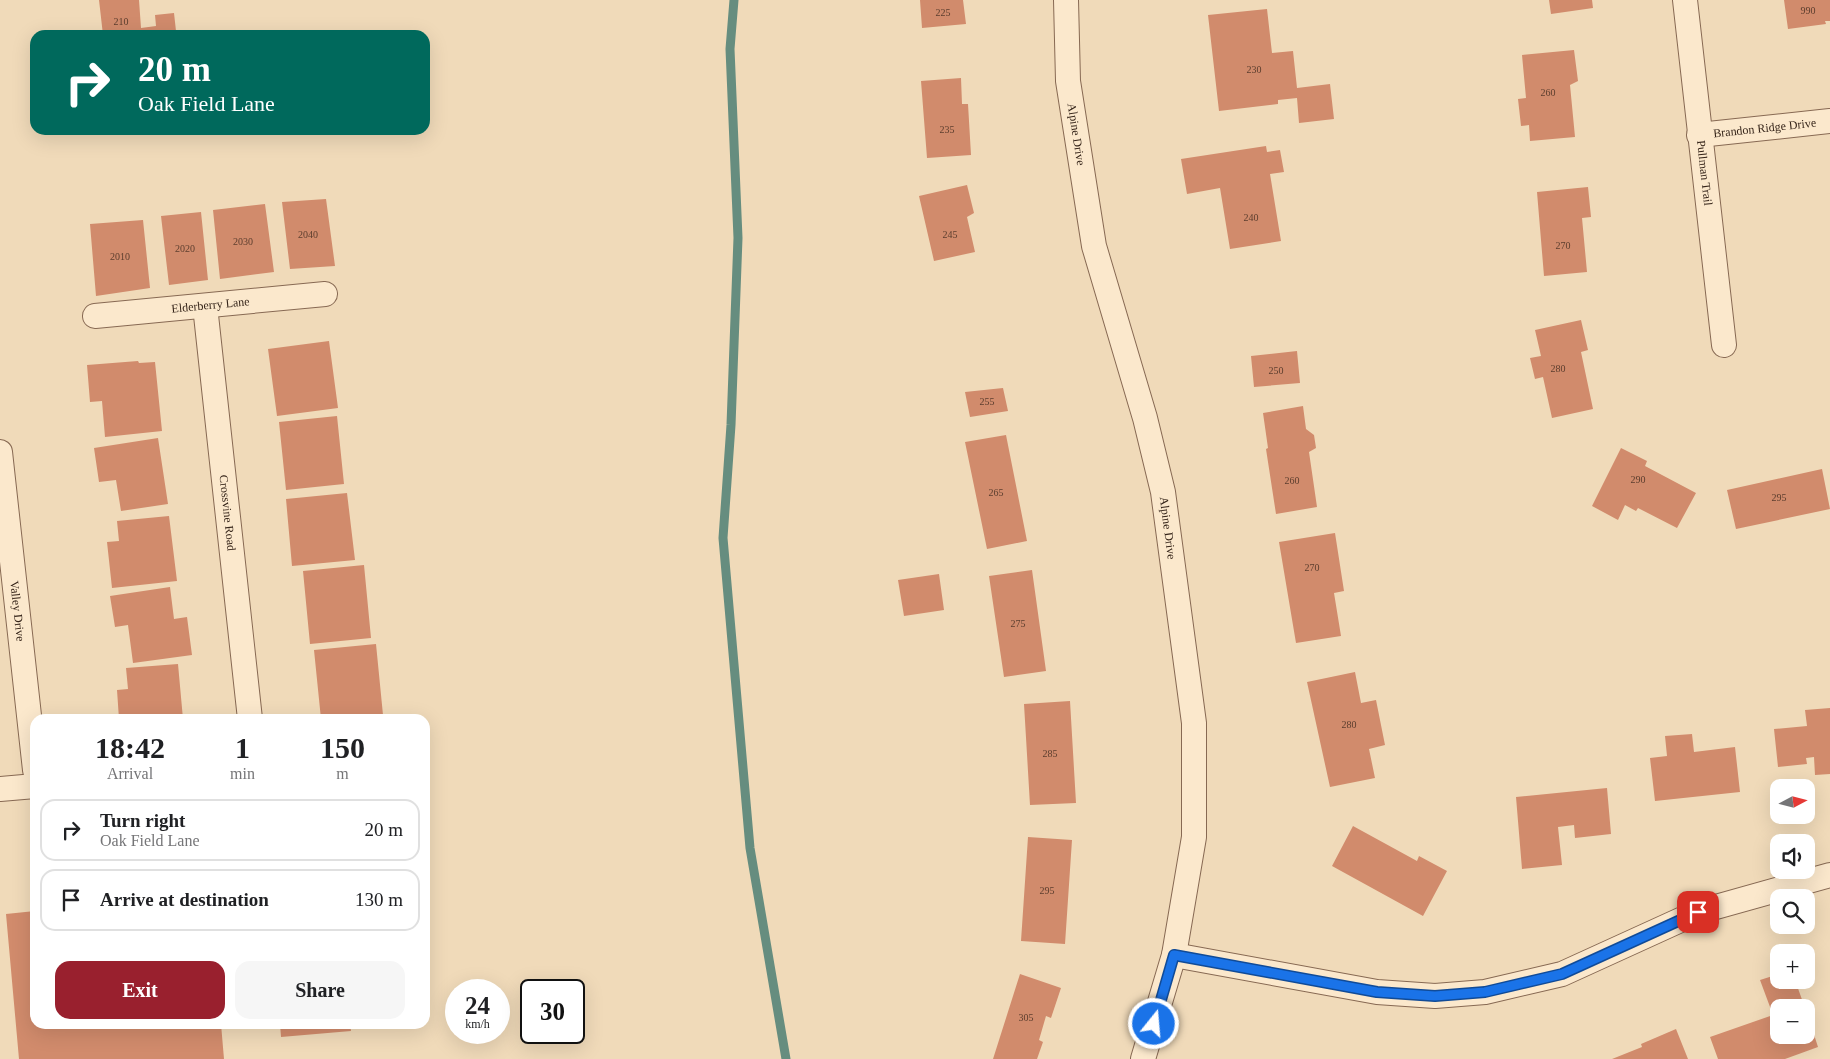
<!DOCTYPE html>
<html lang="en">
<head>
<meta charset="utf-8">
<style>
  body { margin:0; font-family:"Times New Roman",serif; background:#f6f6f6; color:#202124; height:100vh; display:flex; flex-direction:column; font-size:19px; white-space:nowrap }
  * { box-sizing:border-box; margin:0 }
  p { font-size:16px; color:#757577 }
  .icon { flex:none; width:28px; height:28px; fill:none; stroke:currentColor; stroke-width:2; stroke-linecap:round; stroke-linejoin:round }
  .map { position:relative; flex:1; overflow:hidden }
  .sheet { position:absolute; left:30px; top:714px; width:400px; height:315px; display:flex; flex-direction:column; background:#fff; border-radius:15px; box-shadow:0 5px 20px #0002 }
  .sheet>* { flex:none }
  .top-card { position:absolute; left:30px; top:30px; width:400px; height:105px; border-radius:15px; box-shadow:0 5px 20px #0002; background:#00695c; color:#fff; overflow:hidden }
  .needle { width:32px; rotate:83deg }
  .tools { position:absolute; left:1770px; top:779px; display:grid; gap:10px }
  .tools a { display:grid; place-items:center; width:45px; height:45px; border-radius:10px; background:#fff; box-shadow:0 5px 20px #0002; font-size:25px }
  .speed { position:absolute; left:445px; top:979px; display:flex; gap:10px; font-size:25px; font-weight:700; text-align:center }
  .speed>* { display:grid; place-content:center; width:65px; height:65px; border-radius:50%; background:#fff; box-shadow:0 5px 20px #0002; line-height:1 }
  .speed small { font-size:12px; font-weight:400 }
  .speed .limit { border:2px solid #111; border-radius:8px; background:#fff; color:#111 }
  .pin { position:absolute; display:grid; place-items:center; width:42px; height:42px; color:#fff; margin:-21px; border-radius:10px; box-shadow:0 2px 8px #0006 }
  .me { position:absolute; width:55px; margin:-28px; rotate:17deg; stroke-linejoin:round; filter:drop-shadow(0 0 4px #0008) }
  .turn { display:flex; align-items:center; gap:18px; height:105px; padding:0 25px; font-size:22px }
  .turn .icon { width:65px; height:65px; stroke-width:2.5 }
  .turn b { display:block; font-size:35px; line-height:42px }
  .eta { display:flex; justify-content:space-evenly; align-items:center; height:85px; text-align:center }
  .eta b { font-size:30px; font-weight:700; line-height:35px }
  .action { display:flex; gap:10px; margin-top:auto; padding:10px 25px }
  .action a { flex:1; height:58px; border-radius:15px; background:#99202e; color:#fff; font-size:20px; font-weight:700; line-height:58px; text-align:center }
  .action a+a { background:#f6f6f6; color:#202124 }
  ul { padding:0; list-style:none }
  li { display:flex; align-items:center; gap:15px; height:62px; margin:0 10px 8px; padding:0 15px; border:2px solid #e0e0e0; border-radius:15px }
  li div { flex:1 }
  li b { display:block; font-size:19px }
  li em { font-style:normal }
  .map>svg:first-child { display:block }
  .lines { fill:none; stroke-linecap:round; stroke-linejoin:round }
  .stream { stroke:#668d7f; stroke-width:9 }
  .building { fill:#d18b6c }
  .street-casing { stroke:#876953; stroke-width:26 }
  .street { stroke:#fbe8cc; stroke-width:24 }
  .route-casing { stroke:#114b97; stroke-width:12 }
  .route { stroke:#1a73e8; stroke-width:9 }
  .labels { text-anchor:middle; stroke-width:4.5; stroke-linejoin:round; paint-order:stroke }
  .number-label { font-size:10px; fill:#5c3e2e }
  .street-label { font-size:12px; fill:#352419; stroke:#f7e5c9 }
</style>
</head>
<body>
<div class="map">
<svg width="1830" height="1059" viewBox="0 0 1830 1059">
  <rect width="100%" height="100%" fill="#f0dab9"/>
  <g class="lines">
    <path class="stream" d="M734,0L730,49L738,238L731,425L723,538L750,848L786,1059"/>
  </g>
  <path class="building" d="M99,0H139L141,28L156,26L155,15L174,13L176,31L168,32L169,35H103Z
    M920,0H963L966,24L922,28Z
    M1549,0H1592L1593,8L1551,14Z
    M1784,0H1830V21H1825L1826,24L1788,29Z
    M1267,9L1272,53L1293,51L1297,88L1330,84L1334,119L1299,123L1297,98L1278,100V104L1219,111L1208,15Z
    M1574,50L1578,81L1570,85L1575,137L1530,141L1529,125L1521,126L1518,99L1526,98L1522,55Z
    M961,78L962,104H968L971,155L927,158L921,81Z
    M1266,146L1267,152L1280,150L1284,172L1270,174L1281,241L1230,249L1220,188L1187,194L1181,159Z
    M967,185L974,213L967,217L975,252L934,261L919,196Z
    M1588,187L1591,217L1582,218L1587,272L1544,276L1537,192Z
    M326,199L335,266L290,269L282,202Z
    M265,204L274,272L220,279L213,210Z
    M201,212L208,280L169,285L161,216Z
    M143,220L150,288L96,296L90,224Z
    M1581,320L1588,350L1581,352L1593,409L1552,418L1543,377L1535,379L1530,358L1541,356L1535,330Z
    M329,341L338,408L277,416L268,349Z
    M1297,351L1300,383L1254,387L1251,356Z
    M138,361L139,363L155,362L162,431L105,437L102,401L90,402L87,365Z
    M1003,388L1008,411L970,417L965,392Z
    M1303,406L1306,429L1314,435L1316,448L1309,452L1317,507L1276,514L1266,449L1268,448L1263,413Z
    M337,416L344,484L286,490L279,422Z
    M1006,435L1027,541L987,549L965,442Z
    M158,438L168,504L121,511L116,480L99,482L94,448Z
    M1621,448L1647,461L1645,466L1696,493L1677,528L1638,508L1636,511L1625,505L1618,520L1592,506Z
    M1822,469L1830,509L1736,529L1727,490Z
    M347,493L355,560L292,566L286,499Z
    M169,516L177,581L112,588L107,542L119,541L117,521Z
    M1335,533L1344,591L1334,593L1341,636L1296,643L1279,542Z
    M364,565L371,638L310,644L303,571Z
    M1032,570L1046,671L1004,677L989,576Z
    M939,574L944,610L904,616L898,580Z
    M170,587L174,619L187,617L192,655L133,663L128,625L115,627L110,596Z
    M376,644L383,715L345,719H321L314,650Z
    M178,664L183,719H119L117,690L128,689L126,668Z
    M1355,672L1361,703L1376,700L1385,745L1369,749L1375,778L1330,787L1307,682Z
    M1070,701L1076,803L1030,805L1024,704Z
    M1830,708V774L1815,775L1814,757L1806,758L1807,764L1778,767L1774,729L1807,726L1805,710Z
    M1692,734L1694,752L1735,747L1740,792L1655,801L1650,758L1667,756L1665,736Z
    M1607,788L1611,834L1575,838L1574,825L1558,827L1562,865L1522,869L1516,797Z
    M1353,826L1417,861L1419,856L1447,871L1423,916L1332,866Z
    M1028,837L1072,840L1065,944L1021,941Z
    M35,911V1024H221L224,1059H19L6,914Z
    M1020,974L1061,988L1051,1018L1046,1016L1039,1040L1043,1042L1037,1059H993Z
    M1779,974V980H1795L1805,1008H1779V1035H1806L1807,1013L1818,1047L1785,1059H1718L1710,1037L1773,1015L1760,980Z
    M280,1024H350L351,1031L281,1037Z
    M1676,1029L1688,1059H1612L1642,1047L1641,1044Z"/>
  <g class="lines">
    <defs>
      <g id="street">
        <path id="s1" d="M1066,0L1068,81L1094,246L1145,418L1163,492L1194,723V837L1174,955L1143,1059"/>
        <path id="s2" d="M1685,0L1724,345"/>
        <path id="s3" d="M1699,135L1830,121"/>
        <path id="s4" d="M205,306L250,719"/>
        <path id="s5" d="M95,316L325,294"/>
        <path id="s6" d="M0,452L35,770"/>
        <path d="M0,789L35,786"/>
        <path d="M1174,955L1377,992L1435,996L1485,992L1562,974L1698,912L1830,875"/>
      </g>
    </defs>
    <use href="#street" class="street-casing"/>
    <use href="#street" class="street"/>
  </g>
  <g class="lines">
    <defs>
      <path id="route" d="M1154,1024L1174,955L1377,992L1435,996L1485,992L1562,974L1698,912"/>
    </defs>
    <use href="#route" class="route-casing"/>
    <use href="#route" class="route"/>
  </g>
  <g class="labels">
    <g class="number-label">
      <text x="1808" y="14">990</text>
      <text x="943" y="16">225</text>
      <text x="121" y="25">210</text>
      <text x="1254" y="73">230</text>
      <text x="1548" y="96">260</text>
      <text x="947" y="133">235</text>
      <text x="1251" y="221">240</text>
      <text x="308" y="238">2040</text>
      <text x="950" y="238">245</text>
      <text x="243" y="245">2030</text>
      <text x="1563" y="249">270</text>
      <text x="185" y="252">2020</text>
      <text x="120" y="260">2010</text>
      <text x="1558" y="372">280</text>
      <text x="1276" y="374">250</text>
      <text x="987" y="405">255</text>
      <text x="1638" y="483">290</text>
      <text x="1292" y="484">260</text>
      <text x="996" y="496">265</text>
      <text x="1779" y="501">295</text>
      <text x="1312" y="571">270</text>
      <text x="1018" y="627">275</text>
      <text x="1349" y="728">280</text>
      <text x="1050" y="757">285</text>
      <text x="1047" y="894">295</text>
      <text x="1026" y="1021">305</text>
    </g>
    <g class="street-label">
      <text dy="4" stroke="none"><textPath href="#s3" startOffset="66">Brandon Ridge Drive</textPath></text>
      <text dy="4" stroke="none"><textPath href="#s1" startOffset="135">Alpine Drive</textPath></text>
      <text dy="4" stroke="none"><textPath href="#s2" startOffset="174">Pullman Trail</textPath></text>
      <text dy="4" stroke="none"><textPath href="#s5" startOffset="116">Elderberry Lane</textPath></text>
      <text dy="4" stroke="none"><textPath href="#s4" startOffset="208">Crossvine Road</textPath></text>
      <text dy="4" stroke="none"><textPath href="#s1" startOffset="540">Alpine Drive</textPath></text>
      <text dy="4" stroke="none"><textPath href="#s6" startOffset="160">Valley Drive</textPath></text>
    </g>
  </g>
</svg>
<div class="tools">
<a><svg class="needle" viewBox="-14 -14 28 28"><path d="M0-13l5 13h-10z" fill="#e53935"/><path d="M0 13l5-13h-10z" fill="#757577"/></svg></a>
<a><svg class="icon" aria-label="sound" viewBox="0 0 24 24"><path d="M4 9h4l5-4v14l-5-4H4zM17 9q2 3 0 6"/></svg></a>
<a><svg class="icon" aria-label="search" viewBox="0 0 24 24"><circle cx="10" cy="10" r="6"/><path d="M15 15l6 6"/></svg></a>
<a>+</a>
<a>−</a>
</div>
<div class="speed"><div>24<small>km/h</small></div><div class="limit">30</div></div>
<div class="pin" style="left:1698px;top:912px;background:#d93025"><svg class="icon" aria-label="arrive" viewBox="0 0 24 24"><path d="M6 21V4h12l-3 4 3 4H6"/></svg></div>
<svg class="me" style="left:1154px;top:1024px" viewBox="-20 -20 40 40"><circle r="17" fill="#1a73e8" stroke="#fff" stroke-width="3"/><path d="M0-11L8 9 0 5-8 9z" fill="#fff"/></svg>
<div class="top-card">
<div class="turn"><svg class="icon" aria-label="right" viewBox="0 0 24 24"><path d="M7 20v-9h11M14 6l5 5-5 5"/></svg><div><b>20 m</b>Oak Field Lane</div></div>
</div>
<section class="sheet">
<div class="eta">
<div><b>18:42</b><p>Arrival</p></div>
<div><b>1</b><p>min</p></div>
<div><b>150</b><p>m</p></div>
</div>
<ul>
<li><svg class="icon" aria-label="right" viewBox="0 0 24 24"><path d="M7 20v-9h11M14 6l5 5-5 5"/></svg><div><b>Turn right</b><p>Oak Field Lane</p></div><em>20 m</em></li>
<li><svg class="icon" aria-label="arrive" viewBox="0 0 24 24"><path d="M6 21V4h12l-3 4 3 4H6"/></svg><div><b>Arrive at destination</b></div><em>130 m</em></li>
</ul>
<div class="action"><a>Exit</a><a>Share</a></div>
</section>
</div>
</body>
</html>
